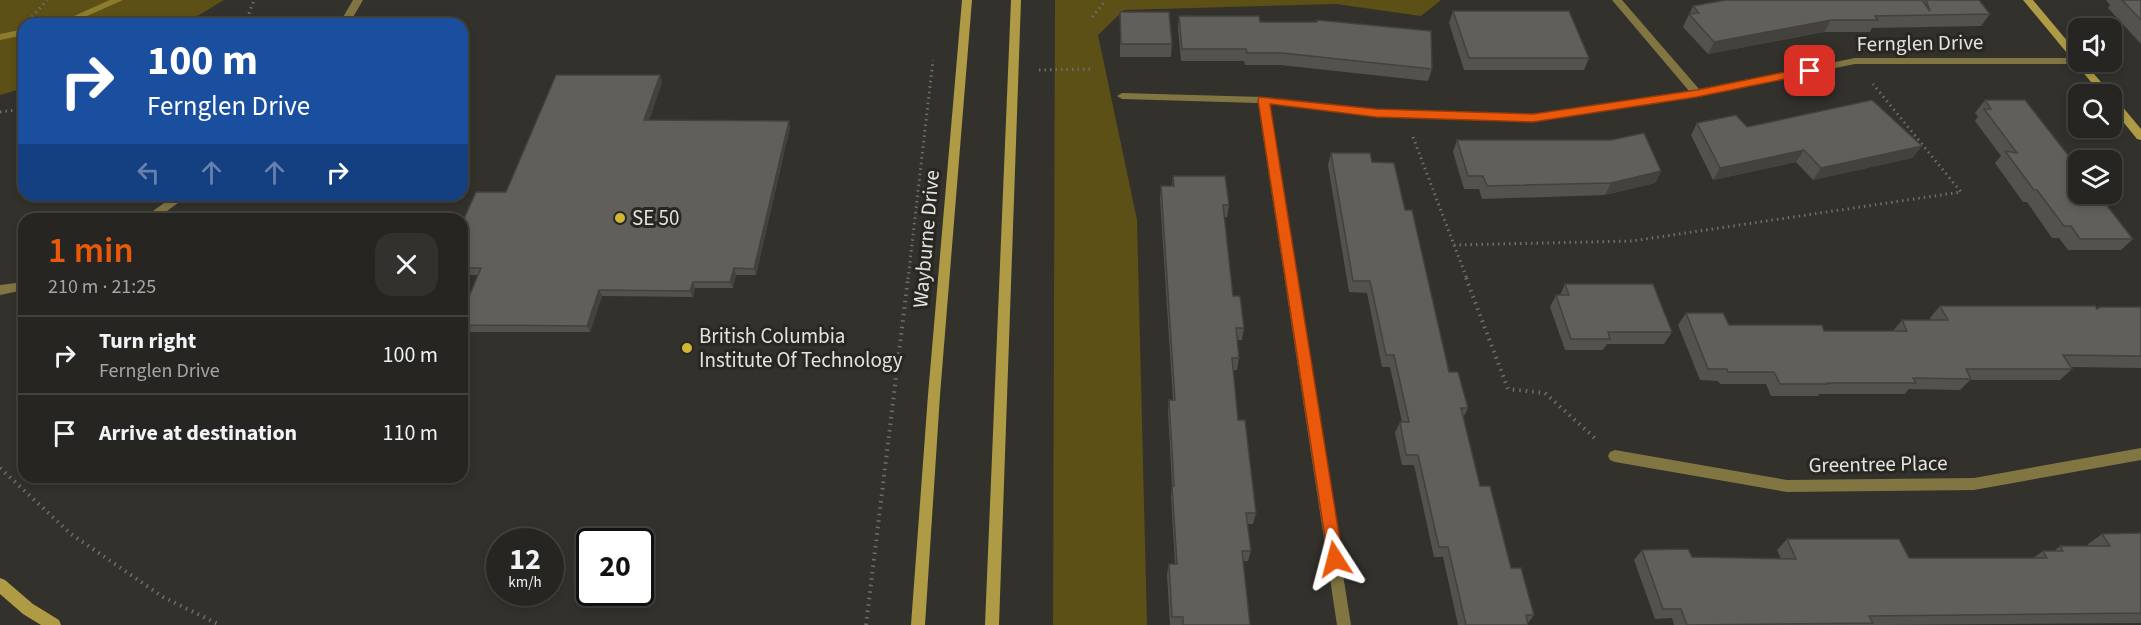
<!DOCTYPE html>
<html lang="en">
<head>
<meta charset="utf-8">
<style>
  body { margin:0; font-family:"Source Sans 3",sans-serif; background:#32312e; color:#f1f3f6; height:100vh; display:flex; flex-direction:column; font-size:22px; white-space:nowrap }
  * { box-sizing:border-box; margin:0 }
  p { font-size:20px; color:#a4a5a5 }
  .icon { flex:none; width:33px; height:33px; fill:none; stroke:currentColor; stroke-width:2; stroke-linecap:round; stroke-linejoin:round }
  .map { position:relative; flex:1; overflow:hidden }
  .panel { position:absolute; left:18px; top:213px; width:450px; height:270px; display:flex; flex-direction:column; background:#262521; border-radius:18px; box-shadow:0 3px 9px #0003,0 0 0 2px #42423f }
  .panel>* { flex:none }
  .banner { position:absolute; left:18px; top:18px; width:450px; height:183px; border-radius:18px; box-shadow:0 3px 9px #0003,0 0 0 2px #42423f; background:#1a4fa0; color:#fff; overflow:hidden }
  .tools { position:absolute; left:2068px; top:18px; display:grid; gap:12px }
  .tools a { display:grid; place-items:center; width:54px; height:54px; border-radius:12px; background:#262521; box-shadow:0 3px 9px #0003,0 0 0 2px #42423f; font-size:30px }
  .speed { position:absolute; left:486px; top:528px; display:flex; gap:12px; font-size:30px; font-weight:700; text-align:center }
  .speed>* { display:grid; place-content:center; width:78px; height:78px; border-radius:50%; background:#262521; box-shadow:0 3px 9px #0003,0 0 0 2px #42423f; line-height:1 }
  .speed small { font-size:15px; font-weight:400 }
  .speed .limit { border:3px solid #111; border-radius:9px; background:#fff; color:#111 }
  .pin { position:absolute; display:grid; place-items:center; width:51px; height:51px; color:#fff; margin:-26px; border-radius:12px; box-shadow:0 3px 9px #0006 }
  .me { position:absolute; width:66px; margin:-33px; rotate:351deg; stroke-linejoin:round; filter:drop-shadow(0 0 4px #0008) }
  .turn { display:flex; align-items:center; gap:21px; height:126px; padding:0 30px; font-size:27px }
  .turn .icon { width:78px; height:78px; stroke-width:2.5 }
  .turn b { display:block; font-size:42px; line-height:51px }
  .lanes { display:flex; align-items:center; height:57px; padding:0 30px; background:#0003; justify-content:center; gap:30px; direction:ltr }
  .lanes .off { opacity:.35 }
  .round { display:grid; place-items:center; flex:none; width:63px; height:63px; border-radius:18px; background:#32312e }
  .headline { display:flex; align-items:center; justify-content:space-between; height:102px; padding:0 30px }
  h1 { font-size:36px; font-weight:600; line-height:45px; color:#ea580c }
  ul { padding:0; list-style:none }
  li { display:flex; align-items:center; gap:18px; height:78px; padding:0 30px; border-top:2px solid #42423f }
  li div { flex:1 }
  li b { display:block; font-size:22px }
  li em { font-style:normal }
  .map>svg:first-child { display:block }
  .green { fill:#5c5016 }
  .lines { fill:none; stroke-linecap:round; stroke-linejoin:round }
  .stream { fill:#8e7c2d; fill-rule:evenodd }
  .path-far1 { stroke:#6f6e6a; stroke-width:3; stroke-dasharray:1.5 4; stroke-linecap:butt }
  .path { stroke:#6f6e6a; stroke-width:4; stroke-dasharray:1.5 5; stroke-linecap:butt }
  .lane { fill:#817542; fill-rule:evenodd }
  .street { fill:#817542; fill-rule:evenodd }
  .secondary { fill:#af9b45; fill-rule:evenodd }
  .wall { fill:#53524d }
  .shaded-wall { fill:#43423e }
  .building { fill:#605f59; stroke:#43423e; stroke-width:1.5 }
  .route { fill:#ea580c; stroke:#983908; stroke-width:1.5 }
  .poi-dot { fill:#d2b635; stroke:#282722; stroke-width:2 }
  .labels { text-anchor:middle; stroke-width:6; stroke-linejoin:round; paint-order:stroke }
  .street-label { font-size:21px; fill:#e4e3e0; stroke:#282722 }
  .poi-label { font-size:21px; fill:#e4e3e0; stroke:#282722; text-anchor:start }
</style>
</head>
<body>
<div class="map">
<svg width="2141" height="625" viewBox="0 0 2141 625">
  <rect width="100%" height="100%" fill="#32312c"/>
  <path class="green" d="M0,0H224L184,24H24V88L0,95Z
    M1055,0H1441L1421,16L1336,4L1124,10L1098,35L1137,220L1147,625H1053Z"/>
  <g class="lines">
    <path class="stream" d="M110,0H123L69,24H56Z
      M24,29V35L0,40V34Z"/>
    <path class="path-far1" d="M32,17L47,0
      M1092,17L1106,0
      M245,24L254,0
      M1039,70L1093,69
      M0,112L24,109
      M1413,137L1467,279
      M1454,245L1632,241L1961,192L1873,84
      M908,279L933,60"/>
    <path class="path" d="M1466,278L1508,389L1545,393L1597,440
      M0,468L71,534L163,597L220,625
      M866,625L908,278"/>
    <path class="lane" d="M353,0H363L349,24H339Z
      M1612,0H1622L1699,89L1855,58H2079V62H2084L2079,64H1855L1697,96L1533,122L1375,116L1269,104L1351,625H1337L1258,103L1122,99L1117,96L1122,93L1263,97L1375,110L1533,114L1689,91Z
      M175,195H189L156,219H142Z
      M24,282V290L0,295V285Z"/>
    <path class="street" d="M2141,448V460L1974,490L1787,492L1615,462L1610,460L1608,456L1610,452L1615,450L1787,480L1974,478Z"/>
    <path class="secondary" d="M962,0H972L940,395L925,625H911L928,395Z
      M1011,0H1021L999,625H985Z
      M2023,0H2033L2079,55V62H2084L2111,94H2101Z
      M2112,98L2116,99L2141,129V140L2137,139L2112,108Z
      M0,578L5,580L33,604L59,620L61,625H41L23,614L0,594Z"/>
  </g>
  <path class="wall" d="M1726,0H1979L1990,14L1981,26L1872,28L1870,32H1824L1708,54L1683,27L1693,6Z
    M2106,0H2141V44L2108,8L2110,5Z
    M1453,11L1589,58L1584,70H1464L1449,23Z
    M1120,12L1172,44L1171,57H1120Z
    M1179,16L1260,22L1432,69L1428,81L1280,65H1245L1244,61H1181L1178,28Z
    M662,82L649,120L790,127L756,275H736L733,288H695L693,297L602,296L590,332H462V313L478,275H462V223Z
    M1985,100L2133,239L2121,250H2068L2059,238H2052L2027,202H2023L1995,163L2001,156L1975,121L1978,116L1975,113Z
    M1697,123L1747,127L1922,146L1912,158L1813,180L1796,162L1713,180L1691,135Z
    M1457,140L1661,171L1655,183L1605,195L1482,199L1479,189H1464L1453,152Z
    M1331,153L1372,162L1405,210L1449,372L1468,408L1463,418L1480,486L1511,568L1534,615L1528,623V625H1458L1443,557H1434L1414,465H1402L1395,433L1400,422H1402L1390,367H1382L1367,293L1349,292L1328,165Z
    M1173,176L1229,205L1227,217H1224L1233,296L1244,328L1242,340H1237L1239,358L1237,370H1233L1238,420L1256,513L1253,524H1247L1251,551L1248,561H1243L1250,625H1170L1167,574L1169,564H1175L1171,497L1172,487L1168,411L1169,400H1173L1160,199L1161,186H1172Z
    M1565,284L1672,332L1664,344H1607L1603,350H1565L1550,307L1556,295H1560Z
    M1940,306L2097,309L2141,307V368L2071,367L2072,369L2060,380H1970L1960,390L1909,389L1905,394H1819L1818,396H1771L1766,384H1720L1718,381L1700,380L1678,325L1686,313L1729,325L1824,331H1893L1902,320H1931L1930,318Z
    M2141,533V623L1884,625H1674L1672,618L1655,619L1634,560L1642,550L1692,557L1781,559L1777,550L1787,539L1909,558H2033L2043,551H2054L2060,546H2089L2088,544L2102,534Z"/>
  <path class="shaded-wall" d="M1831,20L1824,32L1708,54L1714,42Z
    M660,75L662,82L647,127L644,120Z
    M789,121L790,127L756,275L754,269Z
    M1922,146L1912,158L1813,180L1821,168Z
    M1804,150L1796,162L1713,180L1720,168Z
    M1661,171L1655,183L1605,195L1611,183Z
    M734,268L736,275L733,288L730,282Z
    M693,282L695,288L693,297L690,291Z
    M599,290L602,296L590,332L587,326Z"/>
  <path class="building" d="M1726,0H1922L1930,11L1926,0H1979L1990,14L1875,16L1878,20H1831L1714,42L1689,14L1699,13L1693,6Z
    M2122,0H2141V20Z
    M1453,11H1569L1589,58H1469Z
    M1120,12H1169L1172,44H1121Z
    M1179,16H1259L1260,22H1317V20L1431,31L1432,69L1282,53H1247L1246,49H1182Z
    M556,75H660L644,120L789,121L754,269L734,268L730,282H693L690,291L599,290L587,326L462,325V313L481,268H462V223L476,192H506Z
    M1872,100L1922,146L1821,168L1804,150L1720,168L1697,123L1736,115L1747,127Z
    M1985,100H2025L2079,169V194H2098L2133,239H2080L2071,226H2064L2037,190H2034L2005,151L2017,153L1984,109H1991Z
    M1644,133L1661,171L1611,183L1487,186L1483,176H1468L1457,140H1611Z
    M1331,153H1370L1372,162L1394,163L1405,210H1412L1449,372H1458L1468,408H1461L1480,486H1490L1511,568H1521L1534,615H1526L1528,625H1466L1448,547H1439L1418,455H1406L1400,422H1409L1394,355H1386L1370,281H1353Z
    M1173,176H1225L1229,205H1223L1233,296H1240L1244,328H1236L1239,358H1232L1238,420H1245L1256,513H1246L1251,551H1242L1250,625H1183V617H1172L1169,564H1177L1172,486H1174L1169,400H1175L1161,186H1174Z
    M1565,284H1653L1672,332H1608L1610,339H1571L1556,295H1569Z
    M1940,306H2095L2097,309L2100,307H2141V356L2063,355L2072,369H1966L1971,379L1913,378L1916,383H1827L1828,384H1780L1774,372H1728L1727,369H1708L1686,313H1723L1729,325H1822L1824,331H1907L1902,320H1948Z
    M2141,533V613L1869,616L1873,623L1687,625L1681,609H1663L1642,550L1688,549L1692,557L1796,559L1787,539H1899L1909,558H2047L2043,551H2063L2060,546H2110L2102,534Z"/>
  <path class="route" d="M1810,67L1816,71L1814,73L1697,97L1533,122L1376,117L1270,104L1343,559L1340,564L1335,566L1329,564L1258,100L1259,97L1376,109L1533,114L1697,90Z"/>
  <g class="poi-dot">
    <circle cx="620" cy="218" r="6"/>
    <circle cx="687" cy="348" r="6"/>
  </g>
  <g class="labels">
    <g class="street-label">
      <text transform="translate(1920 43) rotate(-1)" y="7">Fernglen Drive</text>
      <text transform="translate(926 239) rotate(-85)" y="7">Wayburne Drive</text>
      <text transform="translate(1878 464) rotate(-1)" y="7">Greentree Place</text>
    </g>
    <g class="poi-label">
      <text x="632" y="225">SE 50</text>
      <text x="699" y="343">British Columbia<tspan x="699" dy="24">Institute Of Technology</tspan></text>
    </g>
  </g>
</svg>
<div class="tools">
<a><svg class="icon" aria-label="sound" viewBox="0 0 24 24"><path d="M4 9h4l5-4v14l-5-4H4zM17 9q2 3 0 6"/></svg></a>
<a><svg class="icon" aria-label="search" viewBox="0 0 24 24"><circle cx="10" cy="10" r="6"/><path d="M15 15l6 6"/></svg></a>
<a><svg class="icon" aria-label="layers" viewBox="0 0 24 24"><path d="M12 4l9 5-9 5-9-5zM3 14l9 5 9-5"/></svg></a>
</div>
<div class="speed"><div>12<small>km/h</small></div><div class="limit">20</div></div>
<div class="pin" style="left:1810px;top:71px;background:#d93025"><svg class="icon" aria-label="arrive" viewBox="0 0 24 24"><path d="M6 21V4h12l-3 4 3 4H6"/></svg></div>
<svg class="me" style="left:1335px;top:559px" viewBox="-20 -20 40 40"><path d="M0-17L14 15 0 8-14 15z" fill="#ea580c" stroke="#fff" stroke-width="4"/></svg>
<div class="banner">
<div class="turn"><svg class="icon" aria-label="right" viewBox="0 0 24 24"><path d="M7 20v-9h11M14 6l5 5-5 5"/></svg><div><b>100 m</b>Fernglen Drive</div></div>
<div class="lanes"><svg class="icon off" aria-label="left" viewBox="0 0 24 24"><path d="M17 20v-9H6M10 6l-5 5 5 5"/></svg><svg class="icon off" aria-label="ahead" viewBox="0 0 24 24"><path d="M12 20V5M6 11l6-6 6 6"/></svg><svg class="icon off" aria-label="ahead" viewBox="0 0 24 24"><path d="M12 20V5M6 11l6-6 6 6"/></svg><svg class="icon" aria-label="right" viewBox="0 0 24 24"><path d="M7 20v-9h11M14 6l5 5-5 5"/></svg></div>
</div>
<section class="panel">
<div class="headline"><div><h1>1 min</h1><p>210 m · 21:25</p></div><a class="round"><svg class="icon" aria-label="close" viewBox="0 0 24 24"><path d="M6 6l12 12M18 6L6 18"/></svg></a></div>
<ul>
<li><svg class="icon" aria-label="right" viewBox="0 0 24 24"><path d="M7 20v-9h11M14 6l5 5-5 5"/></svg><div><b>Turn right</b><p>Fernglen Drive</p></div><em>100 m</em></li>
<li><svg class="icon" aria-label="arrive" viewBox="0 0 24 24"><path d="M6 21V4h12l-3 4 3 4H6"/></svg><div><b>Arrive at destination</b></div><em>110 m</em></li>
</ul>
</section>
</div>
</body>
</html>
